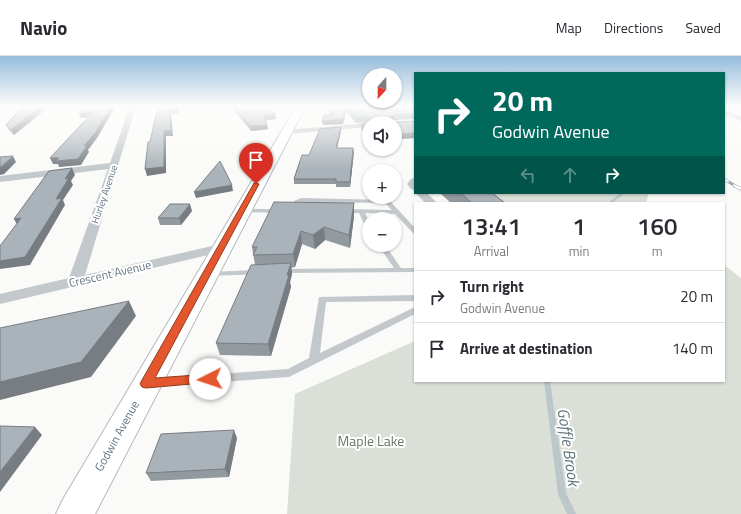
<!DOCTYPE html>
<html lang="en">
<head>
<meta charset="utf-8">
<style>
  body { margin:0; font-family:"Titillium Web",sans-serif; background:#f7f7f7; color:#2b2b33; height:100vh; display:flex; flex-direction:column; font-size:15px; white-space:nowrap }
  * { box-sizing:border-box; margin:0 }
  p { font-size:13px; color:#7c7c81 }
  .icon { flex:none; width:22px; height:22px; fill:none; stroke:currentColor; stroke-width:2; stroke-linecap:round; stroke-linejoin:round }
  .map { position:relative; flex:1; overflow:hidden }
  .panel { position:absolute; left:414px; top:146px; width:311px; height:180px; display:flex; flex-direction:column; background:#fff; border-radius:0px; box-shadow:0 1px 3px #0004 }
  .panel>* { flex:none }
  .banner { position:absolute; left:414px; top:16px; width:311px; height:122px; border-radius:0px; box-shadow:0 1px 3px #0004; background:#00695c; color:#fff; overflow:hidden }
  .needle { width:26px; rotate:201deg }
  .controls { position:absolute; left:362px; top:12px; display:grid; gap:8px }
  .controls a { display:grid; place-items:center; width:40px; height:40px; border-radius:50%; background:#fff; box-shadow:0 1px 3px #0004; font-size:20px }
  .pin { position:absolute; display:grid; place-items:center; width:34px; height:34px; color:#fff; margin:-41px -17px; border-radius:50% 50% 50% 0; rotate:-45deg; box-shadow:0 0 4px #0007 }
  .pin .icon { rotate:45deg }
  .me { position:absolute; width:44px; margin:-22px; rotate:266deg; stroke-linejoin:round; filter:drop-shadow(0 0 3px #0008) }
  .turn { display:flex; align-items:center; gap:14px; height:84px; padding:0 12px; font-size:18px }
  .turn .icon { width:52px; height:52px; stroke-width:2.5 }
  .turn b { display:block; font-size:28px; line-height:34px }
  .lanes { display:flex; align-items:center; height:38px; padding:0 12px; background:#0003; justify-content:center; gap:20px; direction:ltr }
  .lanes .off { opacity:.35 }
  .eta { display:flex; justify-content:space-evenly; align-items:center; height:68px; text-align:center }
  .eta b { font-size:24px; font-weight:600; line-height:28px }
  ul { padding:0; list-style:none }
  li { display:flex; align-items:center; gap:12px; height:52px; padding:0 12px; border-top:1px solid #e1e1e2 }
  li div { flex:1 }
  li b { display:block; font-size:15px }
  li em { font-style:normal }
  header { display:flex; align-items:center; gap:24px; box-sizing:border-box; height:56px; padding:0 20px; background:#fff; border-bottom:1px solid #e1e1e2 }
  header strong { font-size:19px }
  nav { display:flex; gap:22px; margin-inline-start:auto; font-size:14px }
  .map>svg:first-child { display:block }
  .green { fill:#dadfd7 }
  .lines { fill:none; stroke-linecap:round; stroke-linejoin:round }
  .stream { fill:#bbc7cb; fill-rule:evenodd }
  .primary-casing { stroke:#b5babe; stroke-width:2 }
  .lane { fill:#c3c8cc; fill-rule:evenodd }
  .street { fill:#c3c8cc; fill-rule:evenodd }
  .primary { fill:#fff; fill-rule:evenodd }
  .rail-far1-casing { stroke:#a2aab0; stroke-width:3 }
  .rail-casing { stroke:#a2aab0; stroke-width:3.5 }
  .rail-far1 { stroke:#fff; stroke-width:2; stroke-dasharray:5.5; stroke-linecap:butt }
  .rail { stroke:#fff; stroke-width:2.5; stroke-dasharray:7; stroke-linecap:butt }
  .wall { fill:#929a9f }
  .shaded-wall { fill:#777d82 }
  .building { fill:#aab3b9; stroke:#777d82 }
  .route { fill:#e4572e; stroke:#94391e }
  .labels { text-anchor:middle; stroke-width:4; stroke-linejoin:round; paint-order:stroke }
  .far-street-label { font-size:10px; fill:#657683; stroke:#fff }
  .street-label { font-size:12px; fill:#657683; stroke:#fff }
  .near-park-label { font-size:14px; fill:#687a64; stroke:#fff }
  .near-water-label { font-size:16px; font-style:italic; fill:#60757c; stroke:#fff }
</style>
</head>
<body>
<header>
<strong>Navio</strong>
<nav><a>Map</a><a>Directions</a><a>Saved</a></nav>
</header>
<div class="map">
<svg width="741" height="458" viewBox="0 0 741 458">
  <rect width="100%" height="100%" fill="#fafaf8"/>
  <path class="green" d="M465,137H649L646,147H469Z
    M724,209L741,222V458H287L295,338L415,285V325H724Z"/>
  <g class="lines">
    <path class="stream" d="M621,137H625L612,147H608Z
      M544,325H550L566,437L576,458H567L558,438Z"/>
    <defs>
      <path id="primary" d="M294,50H304L300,61L95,458H56L62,445L290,61Z"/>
    </defs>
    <use href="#primary" class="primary-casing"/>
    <path class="lane" d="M301,142L389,144L415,172V178L413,177L395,158L365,157L369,165V174L366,172L359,157H344L341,155L344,153L392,154L385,147L302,146L299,147L295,155H291L290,154L294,145Z
      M242,153H281L284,155L281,157L240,156L239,155Z
      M378,189H385L401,212H415V216L281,217L277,215L281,213L394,212Z
      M258,214L262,216L261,218L209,220L205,218L209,216Z
      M415,239V245L326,246L320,297L415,251V258L289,321L153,331L149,330L148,327L149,324L153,323L288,313L309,302L319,241Z"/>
    <path class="street" d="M1,50H8L0,57Z
      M130,50H136L85,219L221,188L226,189L228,192L226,195L221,196L0,248V238L69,222L108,113L0,126V120L110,107Z
      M724,54L741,60V65L724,58Z
      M369,67V71L286,78L282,76L286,74Z
      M415,122V134L411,133L407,128L411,123Z
      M416,137H427L437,147H425Z"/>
    <use href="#primary" class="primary"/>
    <defs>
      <path id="rail-far1" d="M724,123L737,131"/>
      <path id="rail" d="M735,130L741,133"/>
    </defs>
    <use href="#rail-far1" class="rail-far1-casing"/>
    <use href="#rail" class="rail-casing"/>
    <use href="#rail-far1" class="rail-far1"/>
    <use href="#rail" class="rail"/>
  </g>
  <path class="wall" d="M23,50L14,79L9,74L6,69Z
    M230,50H273L267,51L276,63L266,64L268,73L251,75Z
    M327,50H415V63L395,64L393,65L395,66L415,65V82L398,83L396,81L370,66L356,67L346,56L343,68L323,69L330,59L327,53Z
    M369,67V82L361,73V68Z
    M341,75L337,92L354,96L350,131H336V128H294V123L309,99Z
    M440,137H492L505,147H451Z
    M354,147V160L350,192L325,184L315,193L302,188L295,211L291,212L292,218L290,226L291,231L271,300L220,299L216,287L255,209L252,191Z
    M192,155L181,169H160L158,162Z
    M237,382L229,421L151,425L146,417Z"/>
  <path class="shaded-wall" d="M42,50H50L14,79L11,74Z
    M111,50H116L97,82L88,94L89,96L81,109L59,111L58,108H53L50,102H59L84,90Z
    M177,50H178L179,57L171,58L173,80H166V117L147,120L145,113L164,75L170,53Z
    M346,51V56L343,68L323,69L322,65Z
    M93,56L95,61L81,62L79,57Z
    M275,58L276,63L265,64L264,60Z
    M395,59V64L390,66V61Z
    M267,69L268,73L251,75L250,70Z
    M341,71V75L336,96V92Z
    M415,77V82L398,83V78Z
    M353,92L354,96L350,131V126Z
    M13,100L16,106L4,118L0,119V112Z
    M72,112L75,119L71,125L73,129L63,144L65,149L30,209L0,213V205L56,143L65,123Z
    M232,129L233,135L196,142L194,136Z
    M354,147V160L350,192L349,179Z
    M190,148L192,155L181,169L179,162Z
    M21,162L18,170L14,163Z
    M324,171L325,184L315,193L313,179Z
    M301,175L302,188L295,211L293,198Z
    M291,207L292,218L290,226L291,231L271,300L268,288L287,219Z
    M129,245L136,260L91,321L0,344V326Z
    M35,371L42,379L0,436V416Z
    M234,374L237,382L229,421L225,413Z"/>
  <path class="building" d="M23,50H42L11,74L6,69Z
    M83,50H111L95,77L84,90H87L78,103L56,105L59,102H50L93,56L79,57Z
    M158,50H177V52L170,53L171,74L164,75V111L145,113L148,86H150Z
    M233,50H266L275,58L264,60L267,69L250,70Z
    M328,50H415V58L395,59L390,61V63L395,66L415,65V77L398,78L396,76H395V67H370V61L356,62L346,51L343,63L322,65L324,59H333Z
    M369,67V77L361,68Z
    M341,71L336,92H353L350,126H336V123H294L302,99H309L320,73Z
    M13,100L0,112V101Z
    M220,105L232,129L194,136Z
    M72,112L65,123L69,122L56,143L62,142L25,201L0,205V190L21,162L14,163L49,115Z
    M460,137H492L505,147H472Z
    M274,146L354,147L349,179L324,171L313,179L301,175L293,198L253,199L257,191H252Z
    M170,148H190L179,162H158Z
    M291,207L287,219H289L268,288L216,287L251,209Z
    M129,245L81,306L0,326V272Z
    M0,370L35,371L0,416Z
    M234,374L225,413L146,417L161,378Z"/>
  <linearGradient id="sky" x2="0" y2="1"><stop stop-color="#96bcdc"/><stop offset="0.44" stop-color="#fdfdfc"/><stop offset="1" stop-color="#fdfdfc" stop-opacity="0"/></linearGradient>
  <rect width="741" height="114" fill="url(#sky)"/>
  <path class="route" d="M254,127L259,128L155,322L210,318L214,320L216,323L214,326L146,332L142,331L140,328L142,324Z"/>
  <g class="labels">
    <g class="far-street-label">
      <text transform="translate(104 138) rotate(-71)" y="4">Hurley Avenue</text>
    </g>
    <g class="street-label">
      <text transform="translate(110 218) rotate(-13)" y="4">Crescent Avenue</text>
      <text transform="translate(117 380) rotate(-61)" y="4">Godwin Avenue</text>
    </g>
    <g class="near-park-label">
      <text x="371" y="390">Maple Lake</text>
    </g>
    <g class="near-water-label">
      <text transform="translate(569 391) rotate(82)" y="6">Goffle Brook</text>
    </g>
  </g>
</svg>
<div class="controls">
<a><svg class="needle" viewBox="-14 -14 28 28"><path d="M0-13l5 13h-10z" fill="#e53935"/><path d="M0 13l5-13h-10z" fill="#7c7c81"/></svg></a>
<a><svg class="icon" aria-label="sound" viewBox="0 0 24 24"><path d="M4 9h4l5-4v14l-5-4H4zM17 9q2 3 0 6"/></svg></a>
<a>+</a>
<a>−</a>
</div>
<div class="pin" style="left:256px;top:128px;background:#d93025"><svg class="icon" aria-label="arrive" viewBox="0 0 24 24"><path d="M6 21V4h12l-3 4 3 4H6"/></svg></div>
<svg class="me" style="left:210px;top:323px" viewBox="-20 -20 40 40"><circle r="19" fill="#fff"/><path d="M0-13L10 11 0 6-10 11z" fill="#e4572e"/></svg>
<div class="banner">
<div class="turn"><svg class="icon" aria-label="right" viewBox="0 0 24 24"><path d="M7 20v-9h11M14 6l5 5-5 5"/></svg><div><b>20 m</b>Godwin Avenue</div></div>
<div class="lanes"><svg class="icon off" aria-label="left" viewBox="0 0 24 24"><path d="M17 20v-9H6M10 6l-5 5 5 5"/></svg><svg class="icon off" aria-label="ahead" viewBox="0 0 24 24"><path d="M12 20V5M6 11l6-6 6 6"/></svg><svg class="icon" aria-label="right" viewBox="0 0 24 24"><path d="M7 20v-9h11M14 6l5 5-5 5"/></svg></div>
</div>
<section class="panel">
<div class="eta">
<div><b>13:41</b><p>Arrival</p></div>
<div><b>1</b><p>min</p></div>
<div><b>160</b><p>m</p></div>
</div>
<ul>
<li><svg class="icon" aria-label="right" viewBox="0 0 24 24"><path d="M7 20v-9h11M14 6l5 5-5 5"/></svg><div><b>Turn right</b><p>Godwin Avenue</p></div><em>20 m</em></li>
<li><svg class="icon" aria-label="arrive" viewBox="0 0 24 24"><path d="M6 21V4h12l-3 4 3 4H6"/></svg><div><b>Arrive at destination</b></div><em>140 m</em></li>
</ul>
</section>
</div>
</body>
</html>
